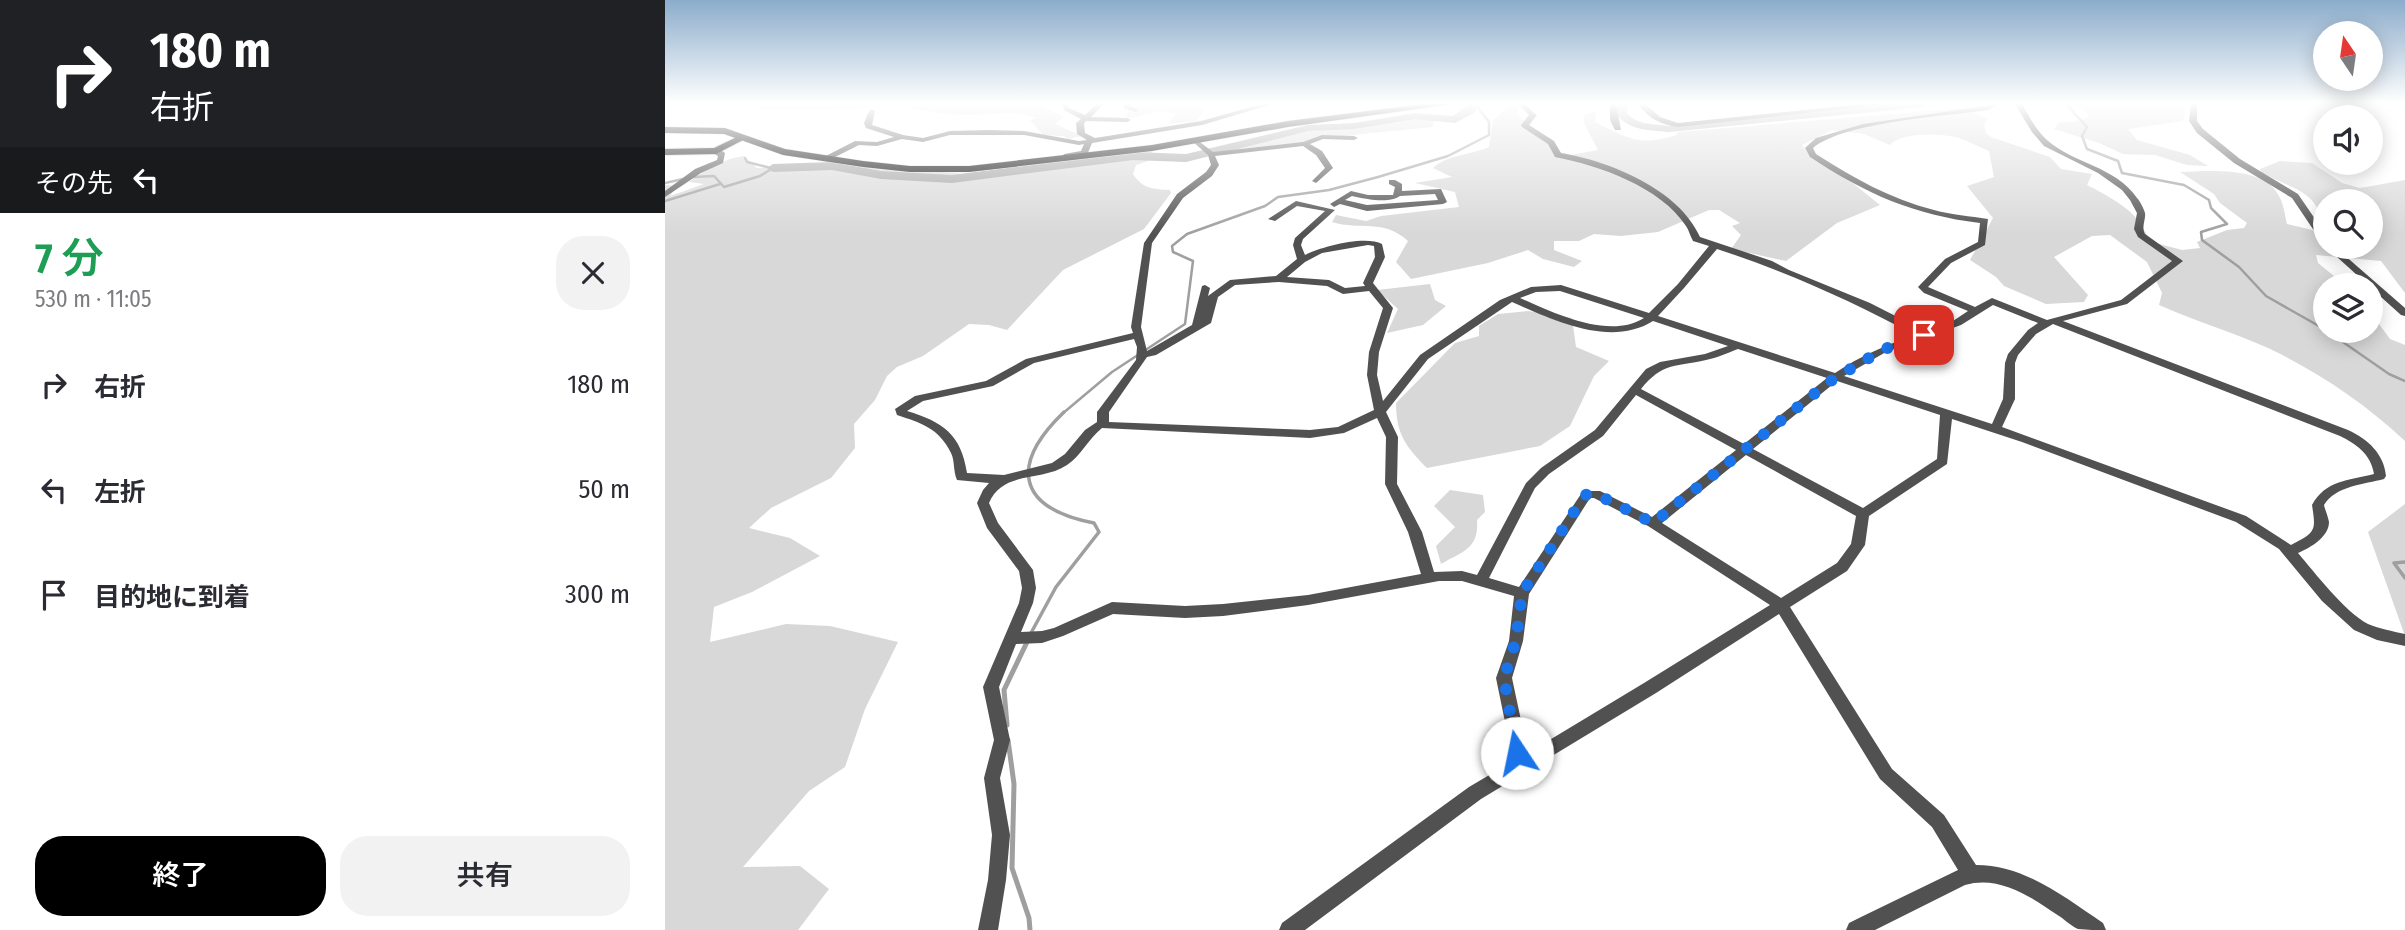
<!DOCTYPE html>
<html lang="ja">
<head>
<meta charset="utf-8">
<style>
  body { margin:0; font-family:"Fira Sans Condensed","Noto Sans JP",sans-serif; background:#f2f2f3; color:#2b2b33; height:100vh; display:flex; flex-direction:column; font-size:26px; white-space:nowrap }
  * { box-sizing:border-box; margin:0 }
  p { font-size:23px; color:#7c7c81 }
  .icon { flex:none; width:38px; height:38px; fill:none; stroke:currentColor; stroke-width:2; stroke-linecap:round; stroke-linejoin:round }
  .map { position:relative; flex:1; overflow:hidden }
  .sheet { display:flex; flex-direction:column; background:#fff; width:665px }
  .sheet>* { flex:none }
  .guide { background:#202124; color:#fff; overflow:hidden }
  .needle { width:46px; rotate:347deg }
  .controls { position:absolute; left:1648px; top:21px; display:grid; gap:14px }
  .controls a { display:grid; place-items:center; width:70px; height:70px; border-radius:50%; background:#fff; box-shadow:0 4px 18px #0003; font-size:35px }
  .pin { position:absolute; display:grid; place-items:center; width:60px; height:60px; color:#fff; margin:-30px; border-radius:14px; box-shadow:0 4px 10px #0006 }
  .me { position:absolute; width:77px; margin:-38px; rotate:349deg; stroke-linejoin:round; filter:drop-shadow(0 0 5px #0008) }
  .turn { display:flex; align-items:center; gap:24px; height:147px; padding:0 35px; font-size:32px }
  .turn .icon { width:91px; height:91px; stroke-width:2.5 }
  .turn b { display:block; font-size:49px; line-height:60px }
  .then { display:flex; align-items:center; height:66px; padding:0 35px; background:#0003; gap:14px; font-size:26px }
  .round { display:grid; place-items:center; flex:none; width:74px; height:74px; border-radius:28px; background:#f2f2f3 }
  .headline { display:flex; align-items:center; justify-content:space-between; height:119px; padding:0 35px }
  h1 { font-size:42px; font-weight:600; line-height:52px; color:#1e9e55 }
  .cta { display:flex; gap:14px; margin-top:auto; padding:14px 35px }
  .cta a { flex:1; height:80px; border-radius:28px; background:#000; color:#fff; font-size:28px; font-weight:600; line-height:80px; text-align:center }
  .cta a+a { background:#f2f2f3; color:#2b2b33 }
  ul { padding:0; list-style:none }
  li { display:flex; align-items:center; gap:21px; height:105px; padding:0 35px }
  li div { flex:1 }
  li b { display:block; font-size:26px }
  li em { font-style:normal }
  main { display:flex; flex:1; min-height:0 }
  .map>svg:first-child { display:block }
  .green { fill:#d8d8d8; fill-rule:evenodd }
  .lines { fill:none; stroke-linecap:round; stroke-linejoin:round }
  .stream-far2 { stroke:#9f9f9f; stroke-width:2.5 }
  .stream-far1 { stroke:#9f9f9f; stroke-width:3.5 }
  .stream { stroke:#9f9f9f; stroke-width:5 }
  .river { fill:#9f9f9f; fill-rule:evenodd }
  .major-casing { stroke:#dbdbdb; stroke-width:2 }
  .highway-casing { stroke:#dbdbdb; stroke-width:1 }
  .minor { fill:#515151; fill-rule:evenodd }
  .major { fill:#000; fill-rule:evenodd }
  .highway { fill:#000; fill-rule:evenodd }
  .route { stroke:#1a73e8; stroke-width:12; stroke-dasharray:0 21.6 }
</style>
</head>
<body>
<main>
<section class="sheet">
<div class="guide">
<div class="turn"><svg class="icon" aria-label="right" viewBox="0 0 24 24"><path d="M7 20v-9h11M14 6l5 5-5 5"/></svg><div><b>180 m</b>右折</div></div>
<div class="then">その先<svg class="icon" aria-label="left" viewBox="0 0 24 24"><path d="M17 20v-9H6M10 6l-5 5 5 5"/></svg></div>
</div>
<div class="headline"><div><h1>7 分</h1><p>530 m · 11:05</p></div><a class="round"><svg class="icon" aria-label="close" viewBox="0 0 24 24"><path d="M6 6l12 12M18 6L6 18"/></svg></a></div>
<ul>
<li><svg class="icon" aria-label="right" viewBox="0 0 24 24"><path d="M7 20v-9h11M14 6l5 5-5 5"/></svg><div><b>右折</b></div><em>180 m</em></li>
<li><svg class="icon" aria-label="left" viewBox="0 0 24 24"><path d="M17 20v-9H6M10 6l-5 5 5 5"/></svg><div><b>左折</b></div><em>50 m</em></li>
<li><svg class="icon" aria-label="arrive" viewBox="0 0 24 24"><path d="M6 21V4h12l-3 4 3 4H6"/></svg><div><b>目的地に到着</b></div><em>300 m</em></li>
</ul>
<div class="cta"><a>終了</a><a>共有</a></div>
</section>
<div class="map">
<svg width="1740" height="930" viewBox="0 0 1740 930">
  <rect width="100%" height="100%" fill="#fff"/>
  <path class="green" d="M87,104H237L186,109L97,110Z
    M251,104H382L379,107L398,117L390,124L417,136L403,139L399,136L378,135L365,120L371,118C347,109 323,116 298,115C281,115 264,112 247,108Z
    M467,104H520L539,110L531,121L503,124L511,114L497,111L462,119L461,114Z
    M847,104H854L852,114L900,156L933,150L919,123V115L931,111L930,122C963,138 974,147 1011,135L1013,132L1299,108L1323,119L1319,125L1321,133L1326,137L1385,157L1396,169L1427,174L1422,185C1436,192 1462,206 1471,218C1477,225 1481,235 1487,242L1517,250L1535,248L1532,242L1562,230L1579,228L1582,223L1555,203L1549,194L1515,172C1544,171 1601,165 1615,198C1619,206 1620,216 1622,224L1660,233C1653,188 1631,192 1596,172L1595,169L1615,161L1647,163L1677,183L1695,188L1740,180V293L1716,261L1651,255L1653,263L1680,285H1661V331H1706V313L1725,339L1740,345V441C1701,404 1652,371 1603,348C1567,332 1530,321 1494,305L1497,293L1482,262L1445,235L1427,236L1389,257L1423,295L1419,302L1381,304L1339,286L1331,277L1305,260L1328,218L1302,186L1329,177L1324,151C1314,147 1304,141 1294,138C1277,133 1236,132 1225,145L1199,134L1167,130L1137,145L1146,158L1189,184L1215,205L1172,223L1121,261L1066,249L1076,235L1067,226L1075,223L1054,210H1044L993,232L956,236L929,234L914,241H889V250L917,261L909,267L878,259L863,250L823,263L746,279L731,262L743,241C718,218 696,231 667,222L671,215L701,221L716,216L794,207L790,192L750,183L787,177L768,168C781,155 806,155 824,147L828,120ZM1661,201H1706V247H1661Z
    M1407,104H1517L1520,112L1518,121L1463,129L1472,140L1525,155L1543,166L1522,165L1490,155L1458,154L1434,143L1389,129L1394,122H1408L1424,117L1420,111Z
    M751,117L769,121L767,127L677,136L658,135L632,144L557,150L635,131L679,128Z
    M487,151L486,160L471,165L468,174C478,189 488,189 505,190L506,193L479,229L398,270L342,330L324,325L304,324L258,356L232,367L222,376L210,400L189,424L190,448L166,478L106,508L84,528L125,538L155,556L87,592L49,607L45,642L121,624L165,626L233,642L200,709L180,767L144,791L78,867L135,866L164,889L133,930H0V185L12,186L5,196L39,184L24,182C40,171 59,158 79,156L92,168L175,163L299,174Z
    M765,284L770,300L781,306L758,325L722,333L733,309L712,290Z
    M863,311L907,318L911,347L944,361L929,376L905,426L875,446L762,468C741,447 731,434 731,403L790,343L814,336V326L833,314Z
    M785,490L818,495L820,512L812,520C814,549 798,551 776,564L771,546L790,527L769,506Z
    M1740,504V636L1703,532Z"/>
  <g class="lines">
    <path class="stream-far2" d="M1401,104L1422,127L1417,136L1422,149L1453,161L1457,173L1519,185L1544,200L1546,208L1562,224L1536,232L1537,240L1574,267L1601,296L1661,330
      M80,158L82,162L106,168
      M28,177L49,176L59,187L95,176L108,168
      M0,183L18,179
      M0,201L55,184
      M1662,331L1724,374L1740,381
      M397,414L447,372L520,324L528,261L508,252L507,246L522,234L600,206L613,197L664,190L713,177L783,156L824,135V122L811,105"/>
    <path class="stream-far1" d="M1740,562L1729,563L1740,578
      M366,633L391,587L434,532L429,523C352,508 344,465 399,412"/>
    <path class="stream" d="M342,725L339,690L363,640
      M343,740L349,784L347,868L364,918L365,930"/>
    <path class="river" d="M804,104H814L809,113L790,123L750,119L689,129L643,131L521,162L468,160L287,183L216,179L167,170L108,172L102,168L108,164L167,162L216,171L287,175L468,152L521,154L643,125L689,123L750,113L788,116Z
      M953,104H963L962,113C971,125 990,124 1004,126L1223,104H1263L1258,107L1004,132C984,130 963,131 951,113Z"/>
    <defs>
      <path id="major" d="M74,136L82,138L51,154L0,155V149L49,148Z"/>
      <path id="highway" d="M758,104H788L623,127L487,151L304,172H245L198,167L118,155L59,134L0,133V127L60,128L120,149L198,161L245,166H304L487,145L623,121Z"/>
    </defs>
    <use href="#major" class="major-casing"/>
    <use href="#highway" class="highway-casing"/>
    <path class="minor" d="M397,104H403L404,108L420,115L432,104H439L426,117L462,118L466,120L462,122L421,121L419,124L420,133L430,138L536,121L597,104H608L537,125L427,143L422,155L402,158L398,156L399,154L416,151L419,144L414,145L359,135H285L258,142L237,139L212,146L194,145L162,161L155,159L190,141L212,142L229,137L201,128L199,123L204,111L207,109L210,111L207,125L238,135L258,138L285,131L324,130L359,131L414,141L422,140L412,134L411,123L416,119L399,110Z
      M459,104H466L465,106L474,110L471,112L459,108Z
      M853,104H860L870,114L872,115L864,125L889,141L896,153C944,161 1014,189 1035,237L1107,261L1124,270L1205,303L1260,331L1288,321L1303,311L1259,293L1253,287L1280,259L1313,242L1315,223C1249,215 1201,194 1145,157L1140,148L1151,138L1198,124L1333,104L1324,110C1281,116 1179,122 1148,148L1151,154C1188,178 1226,199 1269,210C1287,215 1305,216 1323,219L1320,245L1286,263L1263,287L1310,307L1327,298L1382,320L1456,300L1507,261L1473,237L1469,229L1472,213L1465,200L1457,190L1433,173L1379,146L1367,132L1350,104H1357C1364,116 1371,130 1382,140C1409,164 1450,166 1472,198C1475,201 1479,209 1480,213C1481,220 1476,226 1480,234L1518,261L1462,304L1398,321L1683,430C1703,439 1719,454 1721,476L1719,479C1700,484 1670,486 1659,505C1660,510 1663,516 1664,522C1664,537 1645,548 1633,553C1650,573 1680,612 1703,624C1715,629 1727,631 1740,634V646L1712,640L1689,630L1657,601L1614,549L1571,522L1357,442L1287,419L1282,464L1204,516L1200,545L1182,571L1125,607L1227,769L1279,815L1311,865C1360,865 1399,897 1438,923L1441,930C1433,930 1421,930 1413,929C1406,926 1398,918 1391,914C1365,896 1333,875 1300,885L1210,930H1181L1184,923L1194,918L1293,870L1267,827L1215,779L1114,614L991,693L816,799L640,930H614L617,923L804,787L848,761L831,678L844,641L849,596L797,581H774L643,605L558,616L520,618L448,614L398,636L377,643L351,644L334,687L345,740L335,778L345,835L341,880L333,930H313L323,880L327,835L319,778L329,740L318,687L354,603L357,588L354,571L322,528L312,503L318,490L324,483L292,480C288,471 290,461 286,453C274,428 256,423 232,415L230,409L250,396L321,381L361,359L468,333L466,327L479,243L512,194L541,172L546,165L543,155L527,141L531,139L548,152L638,142L657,135L689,136L693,138L689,140L658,139L645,144L657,151L668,168L651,183L647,181L660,168L651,155L638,146L550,156L554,165L547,176L518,198L487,243L476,327L482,351L527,325L537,286L540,285L545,288L543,296L565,280L611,276L632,259L628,245L630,238L660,211L632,206L610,221L603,219L631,201L670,210L638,239L636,245L640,255C657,246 701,235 717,244L720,257L708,283L728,308L714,352L712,375L718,401L755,355L835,300L866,287L896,285L984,313L1013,284L1044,246L1028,241C1025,236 1024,230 1021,226C996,187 933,165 890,157L883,144L857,127L856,125L864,115ZM703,245L709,246L710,257L698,283L700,286L680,288L664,280L622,277L640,262L657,253ZM1052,249C1120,271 1187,301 1250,335C1221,345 1195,356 1170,373L993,316L1019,288ZM614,282L662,286L678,294L704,291L718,308L704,352L702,375L709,410L673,427L645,430L444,422V412L482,357L491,355L546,323L553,297L570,285ZM895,291L979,318C944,340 889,313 855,298L871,292ZM847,302C888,320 945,348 988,321L1063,346L1040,354L995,362L981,369L930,430L876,468L861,483L812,575L797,571L769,572L757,532L732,484L733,437L721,412L763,359ZM1328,305L1373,323L1363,330L1343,354L1340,363L1338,399L1327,424L1179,376L1221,352L1296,325ZM1388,324L1675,436C1691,444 1706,454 1709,474C1682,481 1661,480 1647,505C1651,531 1651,532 1626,545L1581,516L1337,427L1350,399V363L1353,355L1371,334ZM469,339L472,347L471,360L432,412V422L420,430L400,454L387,463L339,475L302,473C296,434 278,422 242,411L258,401L328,386L369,363ZM1073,349L1162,378L1079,444L976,389C998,362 1010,367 1041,360C1052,358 1062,353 1073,349ZM1172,381L1275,415L1272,459L1198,508L1088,449ZM971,395L1071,450L987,517L935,491H918L854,587L824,578L870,488L884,474L938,436ZM712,418L721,437L720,484L743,532L756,574L643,595L558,604L520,606L447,602L389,628L377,631L356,632L368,603L371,588L368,570L333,523L324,503C338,470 377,482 402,465C416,456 423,439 437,428L645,438L679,433ZM1081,455L1191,516L1186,544L1172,563L1116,598L997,523ZM925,498H929L983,526L1105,605L979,683L863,753L847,678L858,641L864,594Z
      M945,104H951L956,130H950L945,120Z
      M973,104H980L995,117L1013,123L1199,104H1224L1013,127C996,125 983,118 973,104Z
      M1526,104H1532V121L1538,129L1575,159L1633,194L1661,235V245L1658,244L1627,198L1569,163L1532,133L1524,121Z
      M48,149H54L60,153L58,163L36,173L0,197V191L30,169L52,160L53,156L48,153Z
      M724,180H730L737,184V191L776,189L782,202L778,204L702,211L675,204L669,207L665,204L686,191L703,195H728L730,187L724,184ZM770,194L773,200L702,205L680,200L687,196C701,199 724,204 735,196Z
      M1661,247H1670L1740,308V316L1736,315L1706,288V285H1703Z"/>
    <use href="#major" class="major"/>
    <use href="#highway" class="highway"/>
  </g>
  <linearGradient id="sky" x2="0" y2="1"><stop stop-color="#8baccb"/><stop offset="0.44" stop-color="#fff"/><stop offset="1" stop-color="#fff" stop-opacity="0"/></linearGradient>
  <rect width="1740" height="234" fill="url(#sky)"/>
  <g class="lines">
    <path class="route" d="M852,753L839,678L851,640L857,593L918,498L922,494H931L988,523L1164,382L1217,350L1259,335"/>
  </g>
</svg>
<div class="controls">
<a><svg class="needle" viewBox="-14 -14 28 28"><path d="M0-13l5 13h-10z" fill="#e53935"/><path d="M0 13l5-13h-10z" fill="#7c7c81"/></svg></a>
<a><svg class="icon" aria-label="sound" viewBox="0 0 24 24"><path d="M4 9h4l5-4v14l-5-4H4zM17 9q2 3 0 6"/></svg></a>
<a><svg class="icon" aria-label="search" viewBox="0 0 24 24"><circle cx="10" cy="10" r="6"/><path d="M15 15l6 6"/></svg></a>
<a><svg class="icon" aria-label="layers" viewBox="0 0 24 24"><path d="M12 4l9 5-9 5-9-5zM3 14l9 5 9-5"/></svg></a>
</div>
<div class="pin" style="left:1259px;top:335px;background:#d93025"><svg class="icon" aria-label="arrive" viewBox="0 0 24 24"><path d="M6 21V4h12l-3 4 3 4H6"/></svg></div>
<svg class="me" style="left:852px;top:753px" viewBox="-20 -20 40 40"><circle r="19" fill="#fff"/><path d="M0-13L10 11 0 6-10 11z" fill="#1a73e8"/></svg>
</div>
</main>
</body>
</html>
